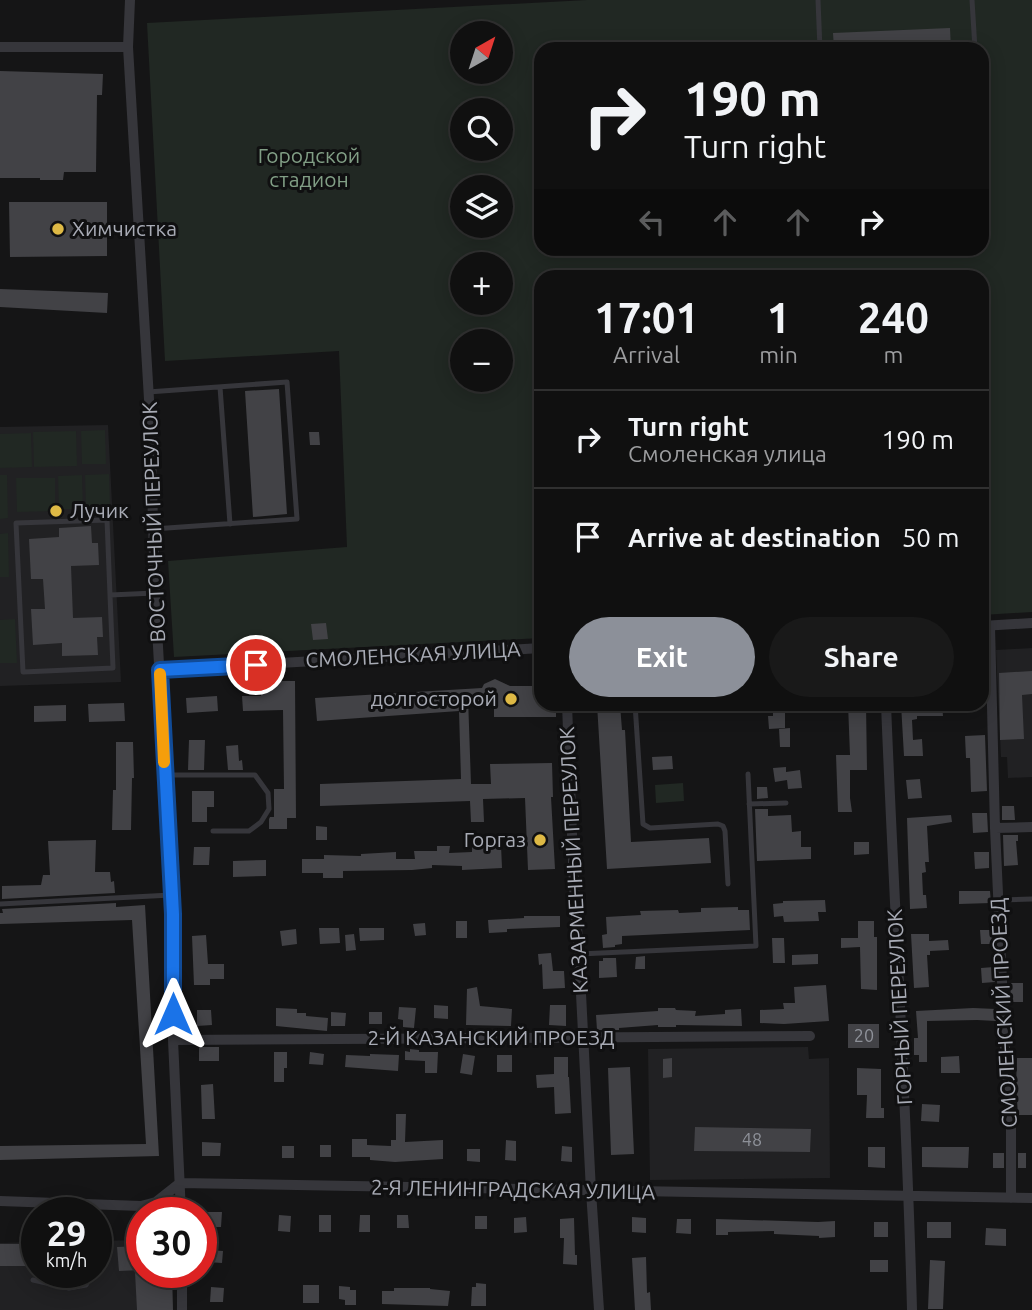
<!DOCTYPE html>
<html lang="en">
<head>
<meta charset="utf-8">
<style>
  body { margin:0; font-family:Ubuntu,sans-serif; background:#191919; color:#f1f3f6; height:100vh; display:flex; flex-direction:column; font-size:26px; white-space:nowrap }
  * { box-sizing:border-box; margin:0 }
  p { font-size:23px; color:#9c9d9f }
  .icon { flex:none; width:38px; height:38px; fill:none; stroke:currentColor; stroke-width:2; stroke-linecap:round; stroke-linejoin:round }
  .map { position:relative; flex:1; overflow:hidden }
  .sheet { position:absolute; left:534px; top:270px; width:455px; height:441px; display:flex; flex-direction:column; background:#101010; border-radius:21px; box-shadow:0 4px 18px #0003,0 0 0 2px #303030 }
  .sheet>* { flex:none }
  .top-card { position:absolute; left:534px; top:42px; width:455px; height:214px; border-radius:21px; box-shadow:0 4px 18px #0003,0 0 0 2px #303030; background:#101010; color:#f1f3f6; overflow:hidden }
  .needle { width:46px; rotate:39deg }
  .tools { position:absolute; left:450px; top:21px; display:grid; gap:14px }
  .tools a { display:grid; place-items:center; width:63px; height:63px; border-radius:50%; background:#101010; box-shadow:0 4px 18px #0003,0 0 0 2px #303030; font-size:35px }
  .speed { position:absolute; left:21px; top:1197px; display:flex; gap:14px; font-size:35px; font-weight:700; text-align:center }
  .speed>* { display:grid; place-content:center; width:91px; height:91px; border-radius:50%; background:#101010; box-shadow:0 4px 18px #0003,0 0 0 2px #303030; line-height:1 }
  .speed small { font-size:18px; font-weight:400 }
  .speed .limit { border:10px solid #d22; background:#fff; color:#111 }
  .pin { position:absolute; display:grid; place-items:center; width:60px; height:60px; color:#fff; margin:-30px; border:4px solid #fff; border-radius:50%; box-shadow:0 2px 7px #0007 }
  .me { position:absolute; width:77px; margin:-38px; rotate:0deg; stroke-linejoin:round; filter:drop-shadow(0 0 5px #0008) }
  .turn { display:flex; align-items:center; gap:24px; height:147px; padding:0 35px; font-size:32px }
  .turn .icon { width:91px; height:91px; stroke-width:2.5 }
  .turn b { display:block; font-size:49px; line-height:60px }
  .lanes { display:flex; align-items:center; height:66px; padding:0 35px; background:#0003; justify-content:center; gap:35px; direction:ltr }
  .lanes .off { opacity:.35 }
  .eta { display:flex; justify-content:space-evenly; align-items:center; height:119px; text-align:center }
  .eta b { font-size:42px; font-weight:600; line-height:49px }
  .button { display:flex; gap:14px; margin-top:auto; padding:14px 35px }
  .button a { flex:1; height:80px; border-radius:42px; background:#8c9099; color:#fff; font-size:28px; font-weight:600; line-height:80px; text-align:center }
  .button a+a { background:#191919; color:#f1f3f6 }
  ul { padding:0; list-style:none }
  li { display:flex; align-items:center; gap:21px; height:98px; padding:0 35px; border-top:2px solid #303030 }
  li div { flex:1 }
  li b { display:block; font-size:26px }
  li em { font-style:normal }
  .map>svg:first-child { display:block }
  .built { fill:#212123 }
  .green { fill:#212823; fill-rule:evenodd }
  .building { fill:#424246 }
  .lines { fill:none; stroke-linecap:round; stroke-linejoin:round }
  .lane { stroke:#36363b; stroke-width:5 }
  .street { stroke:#36363b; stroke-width:10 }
  .route-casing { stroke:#114b97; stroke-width:18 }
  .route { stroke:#1a73e8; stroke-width:12 }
  .slow { stroke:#f59e0b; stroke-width:12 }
  .poi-dot { fill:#deb945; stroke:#101011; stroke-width:2.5 }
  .labels { text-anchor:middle; stroke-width:6; stroke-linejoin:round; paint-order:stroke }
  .number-label { font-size:18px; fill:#8e9199 }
  .park-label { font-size:21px; fill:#819e85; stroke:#101011 }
  .poi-label { font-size:21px; fill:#a8abb5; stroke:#101011; text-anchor:start }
  .street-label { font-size:21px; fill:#a8abb5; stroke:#101011 }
</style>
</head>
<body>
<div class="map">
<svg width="1032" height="1310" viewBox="0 0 1032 1310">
  <rect width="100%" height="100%" fill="#151516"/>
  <path class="built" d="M108,425L121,682L0,686V427Z
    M1032,648V777L1008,778L1007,757H1001L996,650Z
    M808,1047L809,1059L829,1058L830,1178L650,1180L648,1049Z
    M142,1240V1272L161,1310H0V1243L37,1242V1272H96V1241Z"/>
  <path class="green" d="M587,0H1032V612L982,615V276H541V638L174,657L168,561L347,547L339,351L165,361L147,23ZM462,33H500V72H462ZM541,49H982V248H541ZM462,110H500V149H462ZM462,187H500V226H462ZM462,264H500V303H462ZM462,341H500V380H462Z
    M105,430L106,464H82L81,431Z
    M76,431L77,466L34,467L33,432Z
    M31,433L32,467L0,468V434Z
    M109,474L110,507L86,508L85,475Z
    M0,475H7L8,518L0,519Z
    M82,475L83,509H59L58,476Z
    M16,478H55V511L17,512Z
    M8,533L9,577H0V534Z
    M15,619L17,663H0V620Z
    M683,783L684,801L656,803L655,785Z"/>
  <path class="building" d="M950,28L951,49H834L833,33Z
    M0,71L103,74L102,95H97L96,172H64L63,180H40V178H0Z
    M9,202H107V256L10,257Z
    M0,289L108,293L107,313L0,307Z
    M279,389L287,514L253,517L245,391Z
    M309,432H319L320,445H310Z
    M91,526L92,543H98L99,565L71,566L73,618L102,617L103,637H97L98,655L62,656V643L33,645L31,609H45L43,579H31L29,539L59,537V528Z
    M326,623L328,639L313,640L311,624Z
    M1032,671V694L1022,695L1024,739L1000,740L999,673Z
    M495,679L510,686H541V704H556V717H494V708L468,697L471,784H491L490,764L552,763L553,797H551L555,869L528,870L525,798L483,799L484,822H471L470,801L320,806V784L461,779L459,711L317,721L315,698L482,688L484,684Z
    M261,681H295L296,818H287V829H269V819L270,817H274V789H284L283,710L243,711L242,696H261Z
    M217,696L218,711L187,713L186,698Z
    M124,703L125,721L89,722L88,704Z
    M597,704H620L622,730H625L631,842L709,838L711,863L607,869Z
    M773,704H785V728L769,729L768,716H773Z
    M848,704H866L867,770H850V798L852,812H838L836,755H850Z
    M901,704H942L943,716H917V719L912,720L913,740L922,739L923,756H904Z
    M66,705V721L34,722V706Z
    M790,728V747H780L779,729Z
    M985,735L987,791L971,792L970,758H966L965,736Z
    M189,740H205L204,770H188Z
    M116,742H133L134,778H132L131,830H112L113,790H116Z
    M238,745L239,761L242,760L243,770H228L226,746Z
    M672,756L673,769L653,770L652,757Z
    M786,767V772L800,770L802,788L788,789L787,780L775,782L773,768Z
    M920,779L922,798L908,799L906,780Z
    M757,787H767L768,798L757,799Z
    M192,791H214V807H207V822H192Z
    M1002,806H1014L1015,820H1002Z
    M755,809H768V816L791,815L792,832L801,831V847H811V859L757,861Z
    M972,813H987L988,832L973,833Z
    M951,815L952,822L927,826L929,862H925L926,872L922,873L923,895H926L927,908L910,909L907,818Z
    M316,826L327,827V840H316Z
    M1003,835H1018V841H1016L1018,865L1004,866Z
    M96,840L95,872H110L111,882L114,881L115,893L2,899V886L41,885L43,875H50L48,841Z
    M854,842H869V854L854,855Z
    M501,845L502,868L462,870V866L432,865V868L412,870L343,871V878H323V873H302V859H324V855L361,856V854L396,852V859H415L414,851H437V846H450L449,853L472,852V846Z
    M194,847H210L209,865H193Z
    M974,852H989V868L975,869Z
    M266,860V876L233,877V861Z
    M959,891H990L991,903L959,904Z
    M825,900L826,912H818L819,921L784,922L783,916L774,917L773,904L783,903V901Z
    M116,903V907L145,905L159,1156L0,1160V1146L146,1144L132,920L0,924V913H3L2,909Z
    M738,907V910H749L750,930L622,936V944L615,945V947L603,948L602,935L607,934L606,917L641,915L640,911L678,910L679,913L701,912V908Z
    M524,916H560V927L507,929V932L489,933L488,920L524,918Z
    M456,921H467V938H456Z
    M858,921H874V937H877V990L861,989L860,947L841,948V938H858Z
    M425,923L426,935L415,936L413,924Z
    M319,928H339L340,943L320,944Z
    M359,928H384V940L360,941Z
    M296,929L297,944L282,946L280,931Z
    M980,930H992L993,944H981Z
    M354,934L356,950L346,951L345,935Z
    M911,934H929V941L948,940L949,950L930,951V955H927L929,987L914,988Z
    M206,935L208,964H224V979H210V985H194L192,936Z
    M772,938H784L785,963H773Z
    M551,953L553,971H564L565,988L543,989L542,964L539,965L538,954Z
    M818,954V964L792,965V955Z
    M645,956V969H635L636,957Z
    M603,958H616L617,977L599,978V961H603Z
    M994,967L995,982L982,983L981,968Z
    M1011,983H1023V1002H1010Z
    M826,985L829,1021L784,1024L760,1023V1010L784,1009L783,1003H795L794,987Z
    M477,987L480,1006L512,1009L511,1026L466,1025L467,989Z
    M434,1005L448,1006V1019L434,1018Z
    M550,1005H566V1026L549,1025Z
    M399,1007L416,1008L414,1028L403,1027V1020L398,1019Z
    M276,1008L297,1009V1013H306V1016L328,1018L327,1031L276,1026Z
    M658,1008H675L676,1010L696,1011L695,1016L725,1014V1010L741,1009L742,1026L676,1025V1027H658V1025L619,1028V1030H597L596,1015L658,1011Z
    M973,1008L996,1009V1021L977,1020L927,1021V1062H919V1055H914V1038H918L916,1011Z
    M197,1010H211L212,1025L197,1026Z
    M331,1012L346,1013L345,1026H331Z
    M369,1012H382V1024H369Z
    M848,1024H879V1048H848Z
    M199,1047H219V1061H199Z
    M410,1049L419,1050V1052H438L437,1073H425V1061L405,1060V1051L410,1052Z
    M274,1052H287V1068H284V1082H274Z
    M310,1052L324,1054L323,1065L309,1064Z
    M370,1054L399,1055L398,1071L345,1067L346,1055L370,1056Z
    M463,1054L475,1056L472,1075L460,1073Z
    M497,1055H512V1072H497Z
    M959,1056L960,1073H941V1057Z
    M554,1057H568V1077H569L571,1113L555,1114L554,1087L537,1088L536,1075L554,1074Z
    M672,1058V1077L663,1078V1059Z
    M1017,1058H1032V1115H1018L1016,1086Z
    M630,1067L634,1154L611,1155L608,1068Z
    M857,1068L881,1069V1108H884V1118H866L867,1095H857Z
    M213,1084L215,1119H202L201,1085Z
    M922,1104L940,1105L939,1122L921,1121Z
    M396,1114H406L405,1142L443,1140V1159L395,1162L370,1160V1157H352V1139H367V1145L391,1146V1140H396Z
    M695,1127L811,1129L810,1152L694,1151Z
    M506,1140L516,1141V1161L505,1160Z
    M202,1142L221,1143L220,1156H202Z
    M320,1145H331V1157H320Z
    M282,1146H294V1158H282Z
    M562,1146L572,1147V1162L561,1161Z
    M868,1147H885V1168L868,1167Z
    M922,1147H969L968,1168L922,1167Z
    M467,1149H480V1162L467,1161Z
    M993,1153H1004V1168H993Z
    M1018,1153H1026V1168H1018Z
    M207,1212H222L221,1227H207Z
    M279,1215L291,1216L290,1232L278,1231Z
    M319,1215H331V1232H319Z
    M360,1215H370V1232H359Z
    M397,1215H408L409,1228H397Z
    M475,1216H487V1229H475Z
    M526,1217L527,1232L514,1233V1218Z
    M632,1217L646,1218V1233L632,1232Z
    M574,1218L575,1255H577V1265L563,1264L564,1238H560V1219Z
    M677,1219H691V1234L676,1233Z
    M716,1219L818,1222L835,1221V1237L819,1238V1236L774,1234V1231L728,1232V1235H716Z
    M874,1222H888V1237H874Z
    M927,1222H951V1238H927Z
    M986,1228L1006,1229V1246L985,1245Z
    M0,1244H37V1266H0Z
    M142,1246V1270L119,1271L117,1247Z
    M209,1250L223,1251L222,1263L208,1262Z
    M646,1257L647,1293L650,1292L651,1310H635L632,1258Z
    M870,1260H888V1272H870Z
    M930,1260L945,1261L943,1309H928Z
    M135,1272H172L173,1310H137Z
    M476,1283L486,1284V1306H471L472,1287H476Z
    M303,1285H319V1303H303Z
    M339,1286L350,1287V1290H356V1305H345V1300L339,1299Z
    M211,1287L224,1288L223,1302H210Z
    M394,1288H430V1289L450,1291L448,1306L382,1304V1291H394Z"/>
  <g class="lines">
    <path class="lane" d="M818,0L820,49
      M972,0L975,49
      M220,387L230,524
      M148,392L287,382L297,519L153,529
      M110,595L107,520L16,523L23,672L113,668L110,595L155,593
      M635,704L643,824L650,828L718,824L723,826L725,831L728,884
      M164,775H255L268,793L269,809L261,822L249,831H213
      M749,804L786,803
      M998,900L1032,899
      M0,904L171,895
      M579,954L756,946L748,774
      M33,1280L69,1288L86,1285L91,1276V1272"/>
    <path class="street" d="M130,0L128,47L150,416L155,593L173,914V1040L181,1213
      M0,47H128
      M982,626L1032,623
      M990,626L995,828L1006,1069L1011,1099V1198
      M160,670L541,648
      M567,704L574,887L579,954L591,1191L599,1310
      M886,704C894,906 907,1108 912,1310
      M995,828L1032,827
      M173,1040L810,1036
      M0,1201L141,1206L156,1202L180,1183L1032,1198
      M182,1272V1310"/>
  </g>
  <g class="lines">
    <defs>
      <path id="route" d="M173,1014V914L160,670L256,665"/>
    </defs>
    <use href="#route" class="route-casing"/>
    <use href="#route" class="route"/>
    <path class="slow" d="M160,674L164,762"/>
  </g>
  <g class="poi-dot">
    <circle cx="58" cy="229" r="7"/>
    <circle cx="56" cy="511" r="7"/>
    <circle cx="511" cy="699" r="7"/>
    <circle cx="540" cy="840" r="7"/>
  </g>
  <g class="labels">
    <g class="number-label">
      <text x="864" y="1042">20</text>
      <text x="752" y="1146">48</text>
    </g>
    <g class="park-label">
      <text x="309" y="163">Городской<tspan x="309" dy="24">стадион</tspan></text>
    </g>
    <g class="poi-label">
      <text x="72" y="236">Химчистка</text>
      <text x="70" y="518">Лучик</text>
      <text x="497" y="706" text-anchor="end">долгосторой</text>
      <text x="526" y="847" text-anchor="end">Горгаз</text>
    </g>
    <g class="street-label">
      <text transform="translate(154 522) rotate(-92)" y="7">ВОСТОЧНЫЙ ПЕРЕУЛОК</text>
      <text transform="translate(413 655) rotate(-3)" y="7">СМОЛЕНСКАЯ УЛИЦА</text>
      <text transform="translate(574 860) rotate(-93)" y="7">КАЗАРМЕННЫЙ ПЕРЕУЛОК</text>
      <text transform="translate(900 1007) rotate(-93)" y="7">ГОРНЫЙ ПЕРЕУЛОК</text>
      <text transform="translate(1004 1013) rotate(-93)" y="7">СМОЛЕНСКИЙ ПРОЕЗД</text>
      <text x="491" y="1045">2-Й КАЗАНСКИЙ ПРОЕЗД</text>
      <text transform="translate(513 1190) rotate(1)" y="7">2-Я ЛЕНИНГРАДСКАЯ УЛИЦА</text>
    </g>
  </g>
</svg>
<div class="tools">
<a><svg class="needle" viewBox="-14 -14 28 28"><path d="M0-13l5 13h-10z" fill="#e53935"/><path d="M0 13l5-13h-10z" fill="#9c9d9f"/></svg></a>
<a><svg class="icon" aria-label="search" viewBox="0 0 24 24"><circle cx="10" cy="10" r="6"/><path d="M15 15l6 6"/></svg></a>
<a><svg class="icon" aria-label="layers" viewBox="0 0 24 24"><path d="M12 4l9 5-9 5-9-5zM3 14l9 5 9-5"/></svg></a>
<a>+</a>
<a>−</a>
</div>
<div class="speed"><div>29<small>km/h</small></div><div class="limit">30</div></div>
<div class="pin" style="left:256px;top:665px;background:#d93025"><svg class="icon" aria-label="arrive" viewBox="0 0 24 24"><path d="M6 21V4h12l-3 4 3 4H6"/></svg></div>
<svg class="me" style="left:173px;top:1014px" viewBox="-20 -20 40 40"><path d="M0-17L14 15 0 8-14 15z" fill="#1a73e8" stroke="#fff" stroke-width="4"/></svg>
<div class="top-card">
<div class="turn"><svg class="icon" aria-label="right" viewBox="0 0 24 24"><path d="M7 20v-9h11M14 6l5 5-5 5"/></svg><div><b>190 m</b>Turn right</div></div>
<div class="lanes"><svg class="icon off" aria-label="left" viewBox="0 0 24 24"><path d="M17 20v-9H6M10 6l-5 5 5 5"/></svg><svg class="icon off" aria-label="ahead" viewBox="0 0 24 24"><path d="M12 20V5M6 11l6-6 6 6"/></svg><svg class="icon off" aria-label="ahead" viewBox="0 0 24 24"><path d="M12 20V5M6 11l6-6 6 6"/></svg><svg class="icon" aria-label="right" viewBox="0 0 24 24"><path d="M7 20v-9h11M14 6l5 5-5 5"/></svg></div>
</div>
<section class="sheet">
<div class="eta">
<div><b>17:01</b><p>Arrival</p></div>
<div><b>1</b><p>min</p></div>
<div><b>240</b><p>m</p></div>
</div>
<ul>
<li><svg class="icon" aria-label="right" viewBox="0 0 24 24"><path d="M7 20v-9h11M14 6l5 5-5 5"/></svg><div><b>Turn right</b><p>Смоленская улица</p></div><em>190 m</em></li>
<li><svg class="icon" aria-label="arrive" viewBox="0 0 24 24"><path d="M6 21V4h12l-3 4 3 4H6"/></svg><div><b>Arrive at destination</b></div><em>50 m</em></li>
</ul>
<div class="button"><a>Exit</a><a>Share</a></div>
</section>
</div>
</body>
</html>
